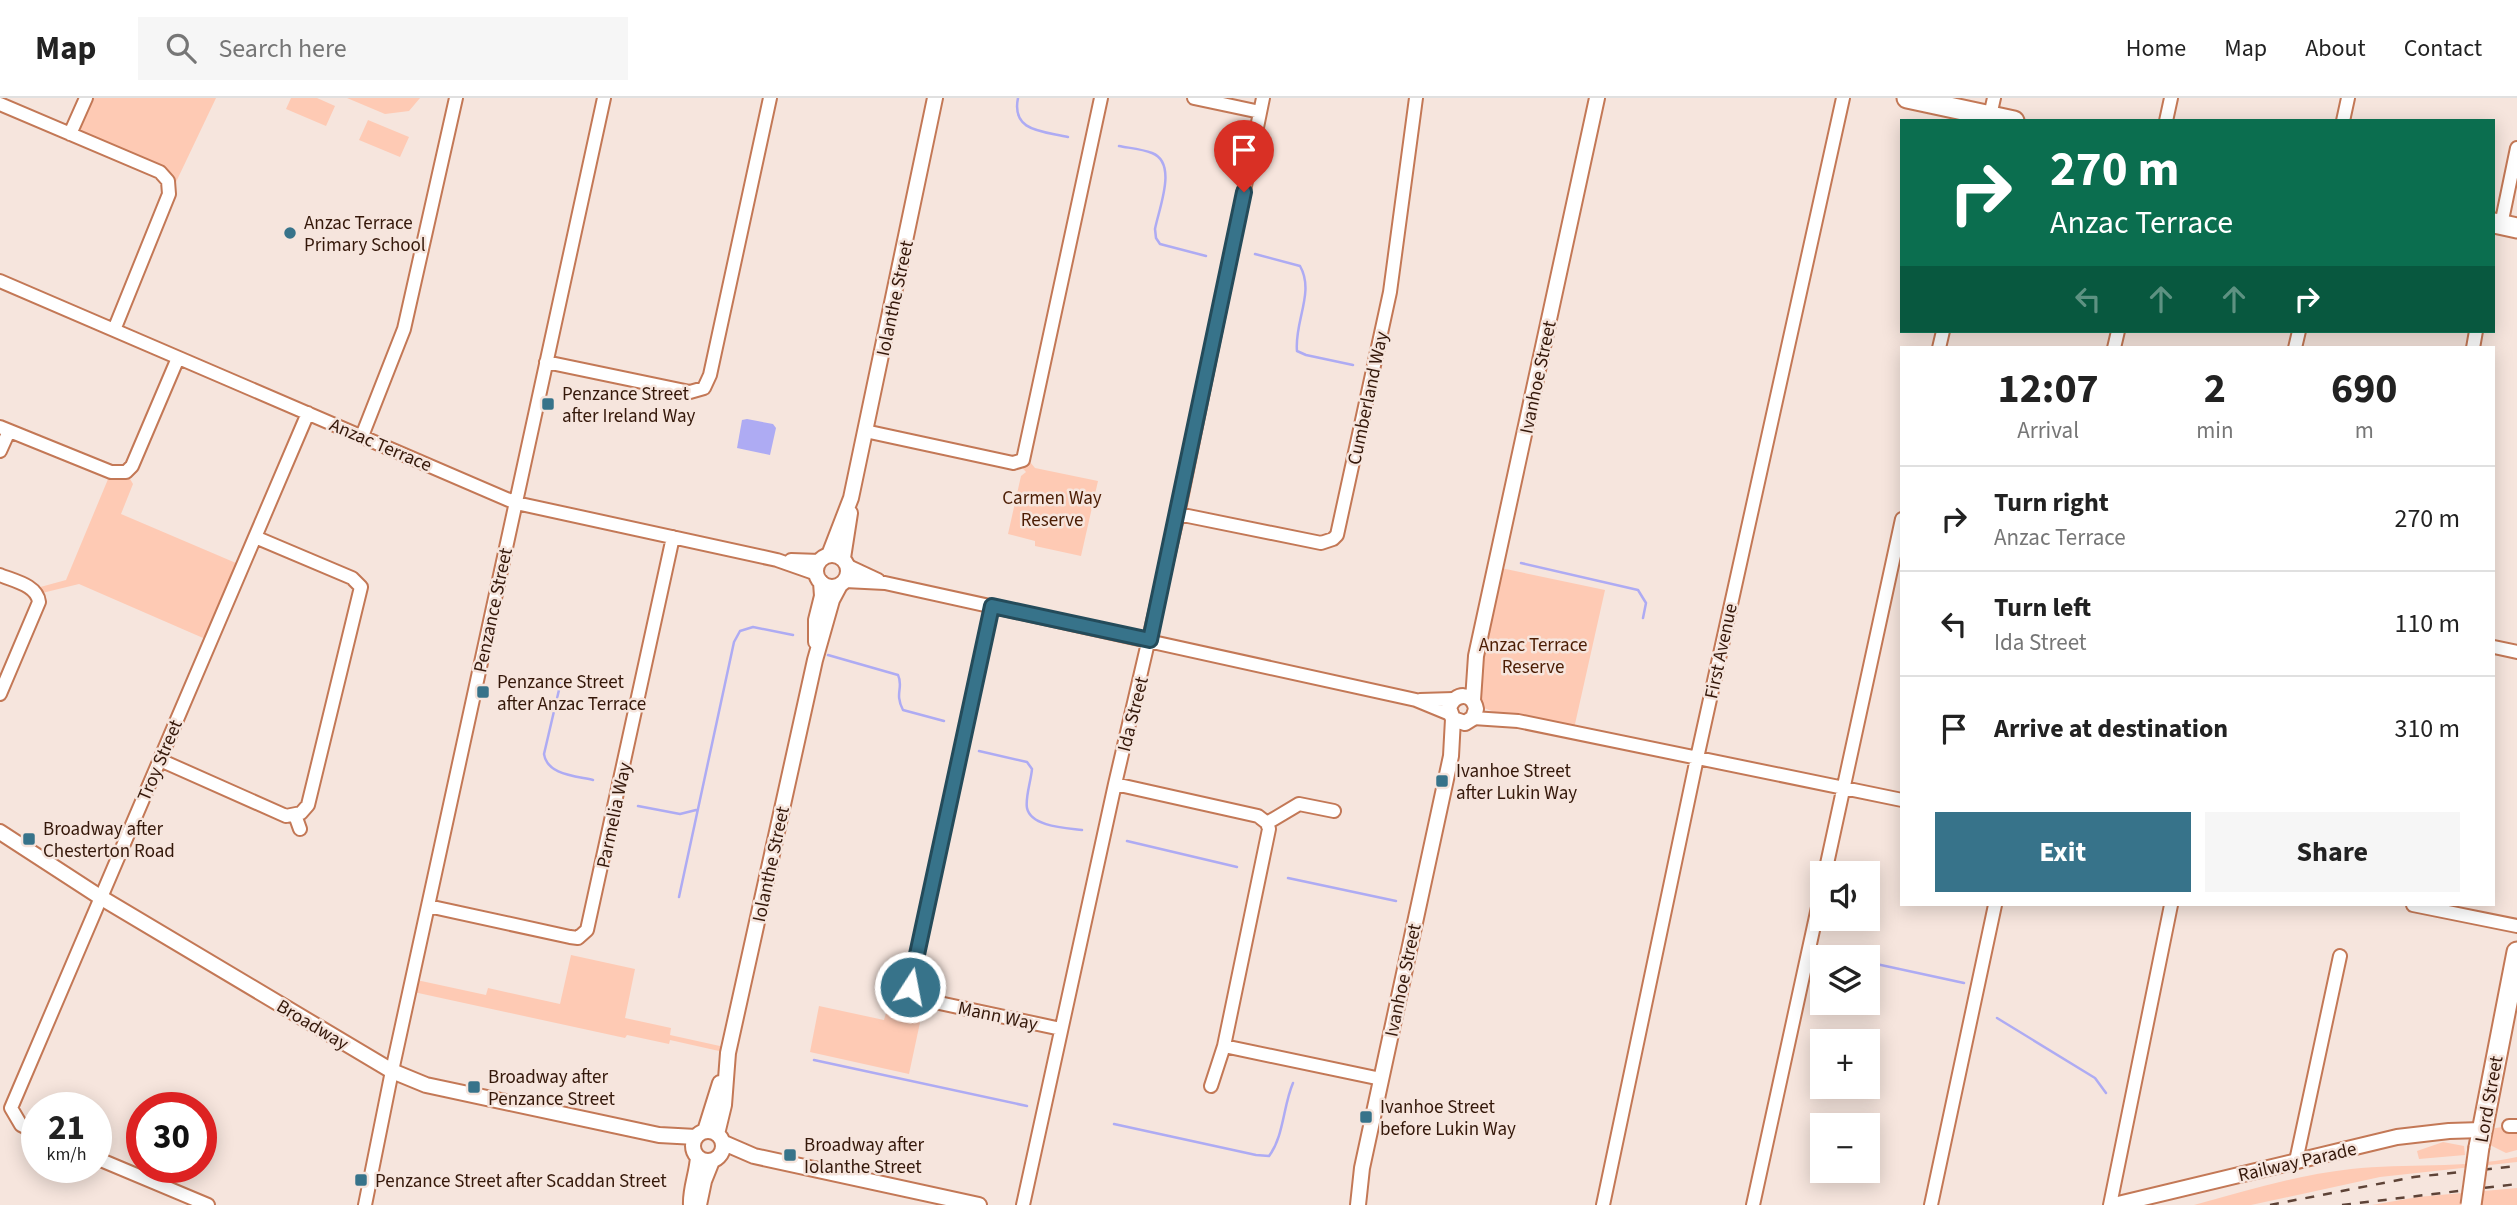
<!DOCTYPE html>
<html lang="en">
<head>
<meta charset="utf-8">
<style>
  body { margin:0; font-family:"Source Sans 3",sans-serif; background:#f6f6f6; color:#222; height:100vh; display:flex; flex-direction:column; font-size:26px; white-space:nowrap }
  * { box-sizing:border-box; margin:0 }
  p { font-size:23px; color:#767676 }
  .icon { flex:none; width:38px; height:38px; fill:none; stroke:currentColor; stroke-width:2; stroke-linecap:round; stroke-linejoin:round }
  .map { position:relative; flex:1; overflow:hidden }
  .details { position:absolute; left:1900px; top:248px; width:595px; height:560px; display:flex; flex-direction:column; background:#fff; border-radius:0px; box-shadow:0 4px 18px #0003 }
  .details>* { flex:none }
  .banner { position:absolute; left:1900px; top:21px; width:595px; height:214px; border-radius:0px; box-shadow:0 4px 18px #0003; background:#0b6e4f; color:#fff; overflow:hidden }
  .fabs { position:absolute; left:1810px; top:763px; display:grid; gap:14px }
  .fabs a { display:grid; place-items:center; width:70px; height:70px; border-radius:0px; background:#fff; box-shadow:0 4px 18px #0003; font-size:35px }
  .speed { position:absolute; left:21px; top:994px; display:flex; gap:14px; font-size:35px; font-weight:700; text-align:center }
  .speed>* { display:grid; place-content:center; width:91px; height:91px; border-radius:50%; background:#fff; box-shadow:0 4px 18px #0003; line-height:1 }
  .speed small { font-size:18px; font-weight:400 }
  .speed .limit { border:10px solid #d22; background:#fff; color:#111 }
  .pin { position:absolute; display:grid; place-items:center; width:60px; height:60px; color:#fff; margin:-72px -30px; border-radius:50% 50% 50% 0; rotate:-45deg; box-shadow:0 0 7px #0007 }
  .pin .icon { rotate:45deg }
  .me { position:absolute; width:77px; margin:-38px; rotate:11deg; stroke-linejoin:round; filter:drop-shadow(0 0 5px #0008) }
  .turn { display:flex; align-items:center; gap:24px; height:147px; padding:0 35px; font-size:32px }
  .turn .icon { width:91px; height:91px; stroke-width:2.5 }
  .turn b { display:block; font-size:49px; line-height:60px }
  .lanes { display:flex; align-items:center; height:66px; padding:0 35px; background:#0003; justify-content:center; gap:35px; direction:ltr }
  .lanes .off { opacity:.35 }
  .eta { display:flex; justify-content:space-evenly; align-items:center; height:119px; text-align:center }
  .eta b { font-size:42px; font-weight:700; line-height:49px }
  .primary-button { display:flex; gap:14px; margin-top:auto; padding:14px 35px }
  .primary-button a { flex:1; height:80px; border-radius:0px; background:#37738a; color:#fff; font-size:28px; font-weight:700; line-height:80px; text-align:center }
  .primary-button a+a { background:#f6f6f6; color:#222 }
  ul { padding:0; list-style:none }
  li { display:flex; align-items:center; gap:21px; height:105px; padding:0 35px; border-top:2px solid #e0e0e0 }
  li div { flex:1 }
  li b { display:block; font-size:26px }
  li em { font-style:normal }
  header { display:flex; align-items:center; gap:42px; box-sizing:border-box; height:98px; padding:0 35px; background:#fff; border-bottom:2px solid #e0e0e0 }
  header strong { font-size:33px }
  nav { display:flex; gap:38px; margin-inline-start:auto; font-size:24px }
  .search { width:490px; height:63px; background:#f6f6f6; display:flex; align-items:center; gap:18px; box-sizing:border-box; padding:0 24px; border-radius:0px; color:#767676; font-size:26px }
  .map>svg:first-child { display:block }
  .green { fill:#fecab4 }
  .water { fill:#aeabf3 }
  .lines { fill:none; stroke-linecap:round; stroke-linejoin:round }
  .stream { stroke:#aeabf3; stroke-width:2.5 }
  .minor-casing { stroke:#c37856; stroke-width:16 }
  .tertiary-casing { stroke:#c37856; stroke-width:18 }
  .primary-casing { stroke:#c37856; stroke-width:23 }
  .minor { stroke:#fff; stroke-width:12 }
  .tertiary { stroke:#fff; stroke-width:14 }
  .primary { stroke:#fff; stroke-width:19 }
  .rail { stroke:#5e4337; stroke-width:2.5; stroke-dasharray:9 9; stroke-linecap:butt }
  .primary-bridge-casing { stroke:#c37856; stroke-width:23; stroke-linecap:butt }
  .primary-bridge { stroke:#fff; stroke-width:19 }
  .route-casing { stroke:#244b5a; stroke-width:18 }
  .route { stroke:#37738a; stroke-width:12 }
  .poi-dot { fill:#37738a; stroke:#f6e5dd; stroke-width:2.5 }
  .labels { text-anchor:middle; stroke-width:5; stroke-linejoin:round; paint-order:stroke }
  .poi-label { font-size:19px; fill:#35180a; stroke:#f6e5dd; text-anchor:start }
  .street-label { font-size:19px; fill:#35180a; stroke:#f6e5dd }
  .park-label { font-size:19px; fill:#4c1d04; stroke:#f6e5dd }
</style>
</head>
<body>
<header>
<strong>Map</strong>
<div class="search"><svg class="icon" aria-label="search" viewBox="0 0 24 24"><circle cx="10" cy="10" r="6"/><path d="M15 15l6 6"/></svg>Search here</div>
<nav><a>Home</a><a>Map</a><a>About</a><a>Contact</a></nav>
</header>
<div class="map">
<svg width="2517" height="1107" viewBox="0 0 2517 1107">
  <rect width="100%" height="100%" fill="#f6e5dd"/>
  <path class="green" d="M86,0H216L167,103L168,83L70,36Z
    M291,0H317L335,8L326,28L286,11Z
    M347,0H420L409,13L385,16Z
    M368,22L409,39L400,59L359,42Z
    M1025,358L1035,370L1098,383L1081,458L1035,448V443L1008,436L1021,378L1026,374L1018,365Z
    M111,374H126L133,386L121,416L243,468L210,543L79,486L38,496L33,491L66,482Z
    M1496,469L1605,492L1573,635L1518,623L1476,607Z
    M571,857L635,871L625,920L671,930L670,937L729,950L728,955L670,942L669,946L627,937L625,940L409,893L412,881L486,897L488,890L560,906Z
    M910,889L925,901L909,976L810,954L819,908L884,922L890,901L896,902Z
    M2509,1028L2517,1033V1052L2506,1055L2488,1046L2489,1031Z
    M2443,1044L2464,1048L2465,1057L2419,1061L2417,1053Z
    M2517,1059V1064L2380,1079L2251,1107H2194C2246,1093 2297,1077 2351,1071C2406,1065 2463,1071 2517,1059Z
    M2517,1090V1107H2372L2418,1099Z"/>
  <path class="water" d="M747,321L773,326L776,330L770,357L737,350L742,322Z"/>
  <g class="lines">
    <path class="stream" d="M1018,0C1011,34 1043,33 1068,39
      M1119,48C1129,50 1142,51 1152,55C1178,65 1159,110 1155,131L1156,140L1160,146L1206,158
      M1255,156L1300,168C1315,194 1294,224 1297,253L1306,257L1353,267
      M1521,465L1638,492L1646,505L1643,520
      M828,557L898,577C904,589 894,595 903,612L944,623
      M562,579L544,656C547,677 576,678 593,682
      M979,653L1027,664L1032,671C1031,683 1025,700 1027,710C1031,729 1067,730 1082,732
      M638,708L680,716L696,712
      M1127,743L1237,769
      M1288,780L1396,803
      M679,799L734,544L740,533L753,529L793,537
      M1836,857L1845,859
      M1867,864L1964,885
      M1997,920L2095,980L2106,995
      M814,962L1027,1008
      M1114,1026L1256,1057L1269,1058C1284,1038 1283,1008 1293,985"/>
    <defs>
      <path id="minor" d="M1194,0L1260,14
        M0,6L160,74L168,83L169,96L114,232
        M1989,22L1994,0
        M2166,23L2171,0
        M2343,23L2348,0
        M70,36L86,0
        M2501,127L2517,50
        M0,183L516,405L777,462L817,476
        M1939,250L1943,233
        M2114,250L2118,233
        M2295,250L2299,233
        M2473,250L2476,233
        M546,264L690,294L704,290L710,277L770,0
        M0,329L111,374H126L132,368L178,260
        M865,333L1013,365L1023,362L1101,0
        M362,338L404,231L456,0
        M0,353L9,333
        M1178,416L1321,445L1333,441L1337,437L1390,194L1416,0
        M791,462L820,463
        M848,468L878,482
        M0,477C14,483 37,487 39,504L0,596
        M845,483L885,485L1416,602L1450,616
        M992,508L910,889L917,898L930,903L1061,931
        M2494,549L2517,554
        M1420,602L1454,601
        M1473,620L1518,623L1902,702
        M160,662L286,718L301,715L308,707L361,489L352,480L255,439
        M1115,686L1258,718L1267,725L1269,731L1224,948L1211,988
        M295,717L300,731
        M1267,725L1299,706L1334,713
        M1825,775L1902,421
        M2413,807L2517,828
        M428,808L570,839L578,840L587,832L673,439
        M1224,948L1381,981
        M11,1010L308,315
        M11,1010L21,1027L37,1035
        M2509,1028H2517
        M96,1060L208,1107
        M2296,1063L2340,858
        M365,1107L392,973L604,0
        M1023,1107L1115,686L1178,416L1263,0
        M1603,1107L1697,660L1843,0
        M1753,1107L1822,791
        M1931,1107L1995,807
        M2110,1107L2171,807"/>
      <path id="tertiary" d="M829,457L851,400L935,0
        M816 473a16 16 0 1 1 32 0a16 16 0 1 1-32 0Z
        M843,460L850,415
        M816,544V522L822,498L821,484
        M1473,602L1476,558L1597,0
        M0,734L100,799L392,973L426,987L659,1037L696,1039
        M693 1048a15 15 0 1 1 30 0a15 15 0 1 1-30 0Z
        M705,1033L720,985
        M717,1036L724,1007L728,955L815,562L832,502L840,487
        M724,1045L754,1058L979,1107
        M691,1107C690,1091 697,1076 698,1059
        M699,1107L704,1083L712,1063
        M1358,1107L1362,1070L1451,658L1453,621L1449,610C1455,594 1473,594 1476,611L1473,620L1465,625L1453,621
        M2114,1107L2397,1039L2449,1033L2482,1032"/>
      <path id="primary" d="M1907,0L2014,23
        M2494,125L2517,130
        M2479,1049L2517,854"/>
    </defs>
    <use href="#minor" class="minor-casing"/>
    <use href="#tertiary" class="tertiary-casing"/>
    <use href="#primary" class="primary-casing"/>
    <use href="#minor" class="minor"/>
    <use href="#tertiary" class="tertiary"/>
    <use href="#primary" class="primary"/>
    <path class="rail" d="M2270,1107L2414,1079L2517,1068
      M2342,1107L2517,1086"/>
    <defs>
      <path id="primary-bridge" d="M2471,1107L2479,1049"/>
    </defs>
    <use href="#primary-bridge" class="primary-bridge-casing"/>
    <use href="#primary-bridge" class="primary-bridge"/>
  </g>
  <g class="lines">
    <defs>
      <path id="route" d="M910,889L992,508L1150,542L1244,94"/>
    </defs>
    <use href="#route" class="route-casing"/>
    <use href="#route" class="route"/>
  </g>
  <g class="poi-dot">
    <circle cx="290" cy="135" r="7"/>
    <rect x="541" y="299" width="14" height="14" rx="3.5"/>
    <rect x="476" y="587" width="14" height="14" rx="3.5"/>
    <rect x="1435" y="676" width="14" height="14" rx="3.5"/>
    <rect x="22" y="734" width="14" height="14" rx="3.5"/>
    <rect x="467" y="982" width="14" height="14" rx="3.5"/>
    <rect x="1359" y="1012" width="14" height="14" rx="3.5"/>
    <rect x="783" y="1050" width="14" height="14" rx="3.5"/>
    <rect x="354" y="1075" width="14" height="14" rx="3.5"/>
  </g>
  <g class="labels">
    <g class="poi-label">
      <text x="304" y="131">Anzac Terrace<tspan x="304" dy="22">Primary School</tspan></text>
      <text x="562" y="302">Penzance Street<tspan x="562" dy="22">after Ireland Way</tspan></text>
      <text x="497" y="590">Penzance Street<tspan x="497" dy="22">after Anzac Terrace</tspan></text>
      <text x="1456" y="679">Ivanhoe Street<tspan x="1456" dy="22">after Lukin Way</tspan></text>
      <text x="43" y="737">Broadway after<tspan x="43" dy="22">Chesterton Road</tspan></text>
      <text x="488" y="985">Broadway after<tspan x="488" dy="22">Penzance Street</tspan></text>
      <text x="1380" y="1015">Ivanhoe Street<tspan x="1380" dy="22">before Lukin Way</tspan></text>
      <text x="804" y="1053">Broadway after<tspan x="804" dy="22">Iolanthe Street</tspan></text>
      <text x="375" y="1089">Penzance Street after Scaddan Street</text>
    </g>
    <g class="street-label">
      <text transform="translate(894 200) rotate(-78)" y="7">Iolanthe Street</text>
      <text transform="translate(1537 279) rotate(-78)" y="7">Ivanhoe Street</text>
      <text transform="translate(1367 300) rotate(-78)" y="7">Cumberland Way</text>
      <text transform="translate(381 346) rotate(23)" y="7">Anzac Terrace</text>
      <text transform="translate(492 512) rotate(-78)" y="7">Penzance Street</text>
      <text transform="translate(1720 553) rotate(-78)" y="7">First Avenue</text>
      <text transform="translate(1132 616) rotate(-76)" y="7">Ida Street</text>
      <text transform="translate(159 662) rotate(-67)" y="7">Troy Street</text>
      <text transform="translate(613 717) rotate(-78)" y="7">Parmelia Way</text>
      <text transform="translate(770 766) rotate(-78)" y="7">Iolanthe Street</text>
      <text transform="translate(1402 882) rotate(-78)" y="7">Ivanhoe Street</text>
      <text transform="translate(998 917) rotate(12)" y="7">Mann Way</text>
      <text transform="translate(313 926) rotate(31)" y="7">Broadway</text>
      <text transform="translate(2488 1001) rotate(-80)" y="7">Lord Street</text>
      <text transform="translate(2297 1063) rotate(-13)" y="7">Railway Parade</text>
    </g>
    <g class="park-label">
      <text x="1052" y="406">Carmen Way<tspan x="1052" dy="22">Reserve</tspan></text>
      <text x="1533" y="553">Anzac Terrace<tspan x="1533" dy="22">Reserve</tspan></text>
    </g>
  </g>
</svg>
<div class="fabs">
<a><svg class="icon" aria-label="sound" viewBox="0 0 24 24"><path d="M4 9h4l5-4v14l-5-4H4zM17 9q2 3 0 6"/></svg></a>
<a><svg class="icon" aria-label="layers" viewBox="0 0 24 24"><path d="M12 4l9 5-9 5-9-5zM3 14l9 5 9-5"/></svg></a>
<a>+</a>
<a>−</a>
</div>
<div class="speed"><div>21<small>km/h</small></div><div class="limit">30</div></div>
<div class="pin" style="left:1244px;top:94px;background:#d93025"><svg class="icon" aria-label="arrive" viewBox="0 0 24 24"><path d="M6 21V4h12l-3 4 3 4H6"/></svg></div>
<svg class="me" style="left:910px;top:889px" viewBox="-20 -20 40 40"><circle r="17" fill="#37738a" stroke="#fff" stroke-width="3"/><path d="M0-11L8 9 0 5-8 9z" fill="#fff"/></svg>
<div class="banner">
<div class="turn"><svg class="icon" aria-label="right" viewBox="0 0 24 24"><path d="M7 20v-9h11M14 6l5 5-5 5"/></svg><div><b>270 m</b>Anzac Terrace</div></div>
<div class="lanes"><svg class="icon off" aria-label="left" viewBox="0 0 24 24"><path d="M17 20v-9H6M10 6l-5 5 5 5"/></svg><svg class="icon off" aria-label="ahead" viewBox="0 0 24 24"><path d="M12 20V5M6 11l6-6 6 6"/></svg><svg class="icon off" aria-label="ahead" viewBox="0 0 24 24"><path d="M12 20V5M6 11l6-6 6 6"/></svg><svg class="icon" aria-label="right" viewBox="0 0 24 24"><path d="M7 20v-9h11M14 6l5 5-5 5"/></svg></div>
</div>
<section class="details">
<div class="eta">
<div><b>12:07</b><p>Arrival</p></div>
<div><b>2</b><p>min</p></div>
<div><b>690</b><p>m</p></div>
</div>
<ul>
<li><svg class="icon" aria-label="right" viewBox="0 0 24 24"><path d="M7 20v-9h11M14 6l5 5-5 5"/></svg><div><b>Turn right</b><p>Anzac Terrace</p></div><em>270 m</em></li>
<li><svg class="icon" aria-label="left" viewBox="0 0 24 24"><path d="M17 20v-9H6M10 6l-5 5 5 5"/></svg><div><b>Turn left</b><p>Ida Street</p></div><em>110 m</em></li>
<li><svg class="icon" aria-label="arrive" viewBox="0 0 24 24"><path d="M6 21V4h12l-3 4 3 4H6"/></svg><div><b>Arrive at destination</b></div><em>310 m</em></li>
</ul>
<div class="primary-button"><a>Exit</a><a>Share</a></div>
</section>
</div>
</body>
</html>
